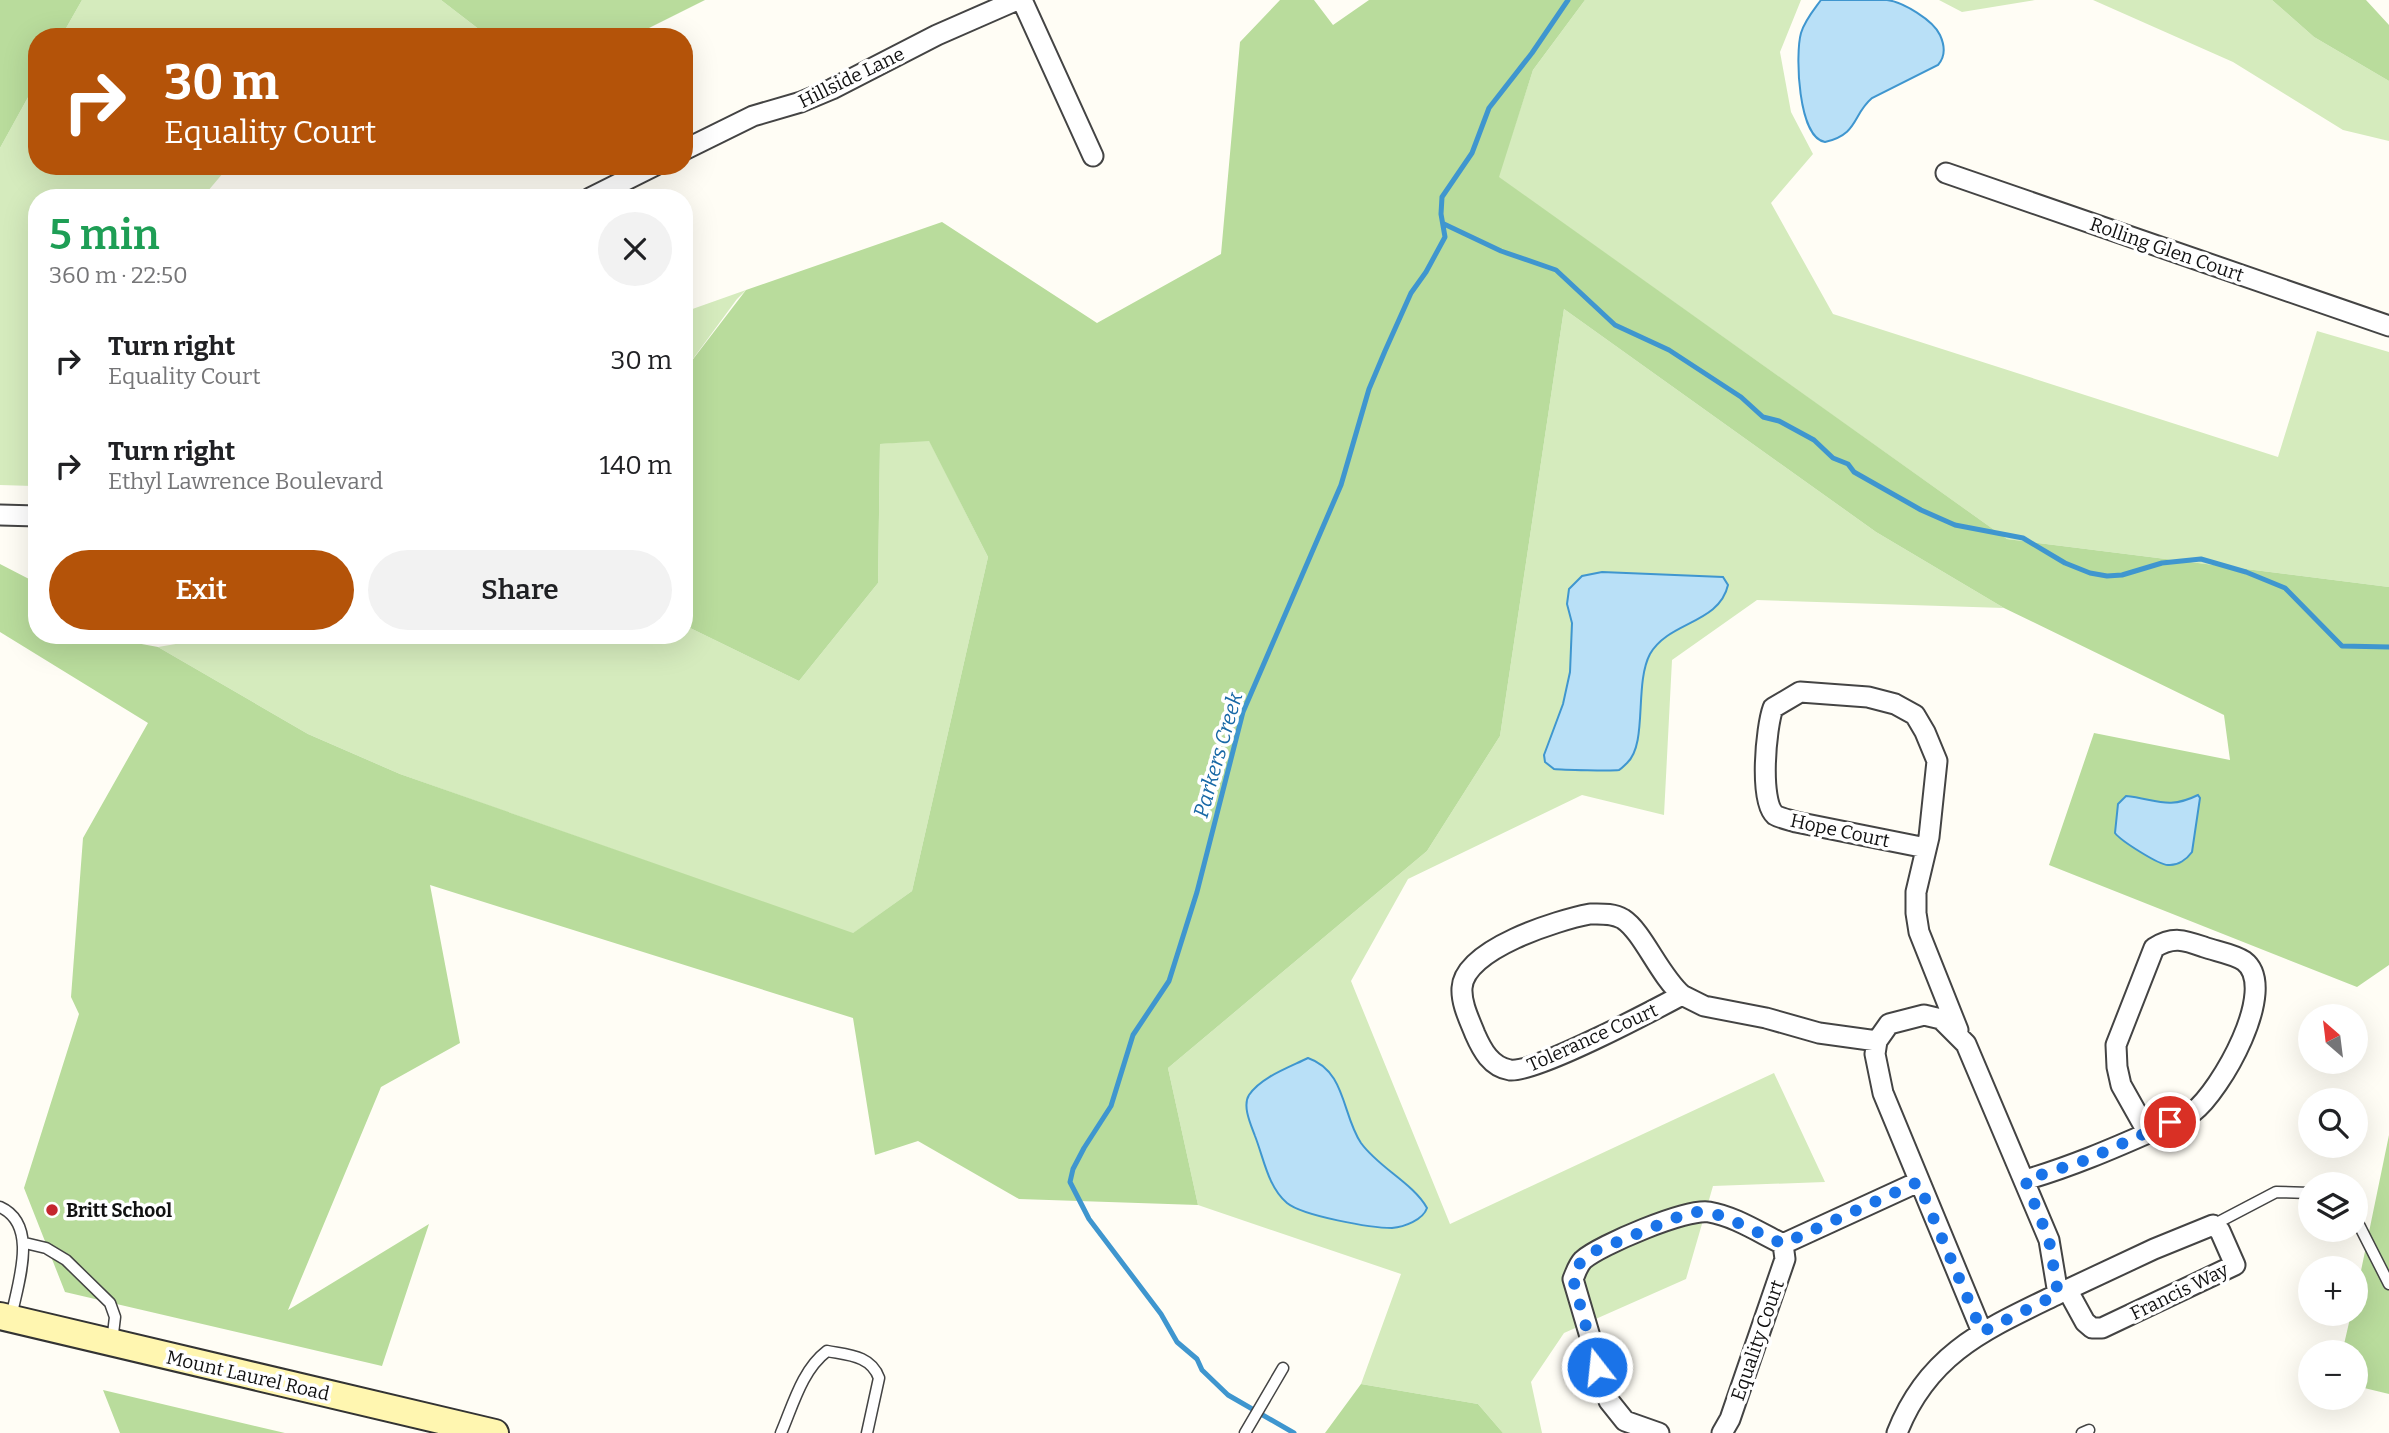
<!DOCTYPE html>
<html lang="en">
<head>
<meta charset="utf-8">
<style>
  body { margin:0; font-family:Bitter,serif; background:#f2f2f2; color:#202124; height:100vh; display:flex; flex-direction:column; font-size:26px; white-space:nowrap }
  * { box-sizing:border-box; margin:0 }
  p { font-size:23px; color:#757577 }
  .icon { flex:none; width:38px; height:38px; fill:none; stroke:currentColor; stroke-width:2; stroke-linecap:round; stroke-linejoin:round }
  .map { position:relative; flex:1; overflow:hidden }
  .sheet { position:absolute; left:28px; top:189px; width:665px; height:455px; display:flex; flex-direction:column; background:#fff; border-radius:28px; box-shadow:0 7px 28px #0002 }
  .sheet>* { flex:none }
  .top-card { position:absolute; left:28px; top:28px; width:665px; height:147px; border-radius:28px; box-shadow:0 7px 28px #0002; background:#b45309; color:#fff; overflow:hidden }
  .needle { width:46px; rotate:332deg }
  .controls { position:absolute; left:2298px; top:1004px; display:grid; gap:14px }
  .controls a { display:grid; place-items:center; width:70px; height:70px; border-radius:50%; background:#fff; box-shadow:0 7px 28px #0002; font-size:35px }
  .pin { position:absolute; display:grid; place-items:center; width:60px; height:60px; color:#fff; margin:-30px; border:4px solid #fff; border-radius:50%; box-shadow:0 2px 7px #0007 }
  .me { position:absolute; width:77px; margin:-38px; rotate:344deg; stroke-linejoin:round; filter:drop-shadow(0 0 5px #0008) }
  .turn { display:flex; align-items:center; gap:24px; height:147px; padding:0 21px; font-size:32px }
  .turn .icon { width:91px; height:91px; stroke-width:2.5 }
  .turn b { display:block; font-size:49px; line-height:60px }
  .round { display:grid; place-items:center; flex:none; width:74px; height:74px; border-radius:37px; background:#f2f2f2 }
  .head { display:flex; align-items:center; justify-content:space-between; height:119px; padding:0 21px }
  h1 { font-size:42px; font-weight:600; line-height:52px; color:#1e9e55 }
  .primary-button { display:flex; gap:14px; margin-top:auto; padding:14px 21px }
  .primary-button a { flex:1; height:80px; border-radius:42px; background:#b45309; color:#fff; font-size:28px; font-weight:600; line-height:80px; text-align:center }
  .primary-button a+a { background:#f2f2f2; color:#202124 }
  ul { padding:0; list-style:none }
  li { display:flex; align-items:center; gap:21px; height:105px; padding:0 21px }
  li div { flex:1 }
  li b { display:block; font-size:26px }
  li em { font-style:normal }
  .map>svg:first-child { display:block }
  .green { fill:#d5ebbd }
  .forest { fill:#b9dc9c }
  .water { fill:#b9e0f7; stroke:#3f96cf; stroke-width:2 }
  .lines { fill:none; stroke-linecap:round; stroke-linejoin:round }
  .stream { stroke:#3f96cf; stroke-width:5 }
  .service-casing { stroke:#444; stroke-width:13 }
  .minor-casing { stroke:#444; stroke-width:23 }
  .secondary-casing { stroke:#333; stroke-width:30 }
  .service { stroke:#fff; stroke-width:10 }
  .minor { stroke:#fff; stroke-width:19 }
  .secondary { stroke:#fff6b0; stroke-width:26 }
  .route { stroke:#1a73e8; stroke-width:12; stroke-dasharray:0 21.6 }
  .poi-dot { fill:#c4262e; stroke:#fff; stroke-width:2.5 }
  .labels { text-anchor:middle; stroke-width:7; stroke-linejoin:round; paint-order:stroke }
  .street-label { font-size:19px; fill:#111; stroke:#fff }
  .poi-label { font-size:19px; font-weight:bold; fill:#111; stroke:#fff; text-anchor:start }
  .water-label { font-size:21px; font-style:italic; fill:#1768a6; stroke:#fff }
</style>
</head>
<body>
<div class="map">
<svg width="2389" height="1433" viewBox="0 0 2389 1433">
  <rect width="100%" height="100%" fill="#fffdf5"/>
  <path class="green" d="M82,0H441L489,37H61Z
    M1585,0H1801L1780,52L1791,112L1813,154L1771,203L1833,314L2278,457L2317,331L2389,352V587L2007,539L1498,177L1533,70Z
    M1939,0H2035L1962,12Z
    M2093,0H2272L2314,37L2389,81V141L2343,130L2233,62Z
    M37,81V166H229L202,198H37V437L33,486L0,485V148Z
    M746,290L737,299L684,371V312Z
    M1564,309L1876,532L2004,608L1757,600L1672,660L1664,815L1582,795L1408,879L1351,981L1450,1224L1774,1073L1825,1182L1713,1186L1686,1279L1564,1333L1531,1382L1542,1433H1503L1478,1404L1361,1384L1401,1274L1198,1205L1168,1068L1427,851L1500,736Z
    M929,440L988,557L912,891L852,934L400,774L308,734L158,647L229,635H684V625L799,681L878,583L880,444Z"/>
  <path class="forest" d="M0,0H82L61,37H37V81L0,148Z
    M441,0H705L631,37H489Z
    M1280,0H1314L1333,25L1369,0H1585L1533,70L1499,177L2007,539L2389,587V965L2357,987L2049,865L2094,733L2230,760L2224,715L2004,608L1876,532L1564,309L1500,736L1427,851L1168,1068L1198,1205L1019,1199L918,1141L875,1155L853,1018L430,885L460,1043L381,1087L288,1310L429,1224L382,1366L65,1292L24,1188L79,1014L71,997L83,838L148,723L0,632V564L29,579L30,624L37,625V635H92L158,647L308,734L400,774L853,933L912,891L988,557L929,441L880,444L878,583L799,681L684,625V371L746,290L942,222L1097,323L1221,254L1240,42Z
    M2272,0H2366L2389,25V81L2314,37Z
    M2389,1135V1394L2356,1386V1353H2342L2351,1314H2356V1295Z
    M1361,1384L1478,1404L1503,1433H1325Z
    M103,1390L285,1433H120Z"/>
  <path class="water" d="M1821,0C1842,0 1866,0 1887,0C1903,2 1933,20 1940,35C1945,46 1946,56 1938,65L1872,98C1852,115 1859,134 1825,142C1798,138 1795,54 1801,33C1805,20 1813,11 1821,0Z
    M1602,572L1723,577L1728,585C1719,624 1669,621 1650,654C1634,684 1648,744 1627,763C1625,765 1621,769 1619,770C1613,771 1562,770 1554,769L1545,762L1544,755L1563,704L1570,672L1572,623L1567,604L1569,589L1582,576Z
    M2198,795L2200,798L2192,852C2187,859 2178,866 2168,865C2159,865 2121,841 2115,833L2118,804L2126,796C2156,799 2168,810 2198,795Z
    M1308,1058C1346,1071 1342,1115 1361,1143C1379,1168 1413,1183 1427,1208C1423,1220 1404,1227 1392,1228C1371,1228 1303,1216 1287,1203C1268,1187 1264,1159 1255,1136C1251,1125 1242,1106 1249,1095C1261,1077 1290,1067 1308,1058Z"/>
  <g class="lines">
    <path class="stream" d="M1444,224L1501,251L1556,270L1615,325L1669,350L1741,397L1763,417L1779,421L1814,440L1833,458L1848,464L1854,472L1921,510L1955,525L2023,538L2065,563L2090,573L2107,576L2122,575L2162,563L2201,559L2246,572L2285,588L2342,646L2389,647
      M1294,1433L1228,1395L1202,1370L1197,1359L1177,1342L1161,1314L1089,1219L1070,1182L1073,1169L1084,1148L1111,1106L1133,1035L1169,981L1197,892L1243,712L1341,485L1369,389L1385,351L1411,293L1426,272L1445,237L1441,214L1442,197L1472,153L1489,108L1532,53L1568,0"/>
    <defs>
      <path id="service" d="M0,1207C40,1225 17,1285 11,1318
        M2356,1219L2389,1284
        M2213,1225L2276,1192L2310,1193
        M25,1243L46,1248L66,1260L110,1303L115,1317L112,1342
        M781,1433C793,1405 802,1370 827,1351C847,1355 871,1355 879,1378L867,1433
        M1245,1433L1283,1368
        M2082,1433L2089,1430"/>
      <path id="minor" d="M1022,0L1093,156
        M684,150L753,116L801,102L832,89L937,35L1017,0
        M1946,173L2389,326
        M590,198L654,166
        M0,515L37,516
        M1926,848L1796,822C1790,820 1780,818 1775,815C1759,801 1766,727 1773,708L1800,692L1868,697L1895,704L1915,715L1925,732L1937,761L1929,837L1916,892V913L1919,932L1958,1030
        M1590,914C1601,914 1613,913 1623,919C1643,932 1659,975 1682,995C1654,1010 1535,1073 1510,1070C1491,1067 1482,1050 1475,1034C1469,1019 1461,1003 1462,988C1464,949 1558,920 1590,914Z
        M1682,995L1704,1006L1766,1018L1819,1033L1877,1041
        M2025,1180C2070,1167 2112,1149 2155,1130C2167,1124 2183,1120 2193,1112C2220,1092 2280,988 2244,961C2234,954 2215,951 2204,947C2184,940 2173,936 2154,948L2116,1045L2117,1067L2121,1085L2148,1133
        M2058,1294L2154,1249L2213,1225L2220,1231L2235,1265L2102,1328H2092L2085,1322L2068,1291
        M1659,1433L1625,1421L1609,1401L1573,1279C1576,1272 1578,1265 1583,1260C1600,1245 1687,1208 1709,1212C1734,1216 1760,1233 1783,1244L1918,1182
        M1722,1433L1730,1419L1785,1259L1783,1244
        M1897,1433C1928,1353 1986,1329 2058,1294L2049,1240L1966,1044L1941,1019L1924,1015L1889,1024L1877,1041L1875,1054L1883,1093L1982,1332"/>
      <path id="secondary" d="M0,1316L495,1433"/>
    </defs>
    <use href="#service" class="service-casing"/>
    <use href="#minor" class="minor-casing"/>
    <use href="#secondary" class="secondary-casing"/>
    <use href="#service" class="service"/>
    <use href="#minor" class="minor"/>
    <use href="#secondary" class="secondary"/>
  </g>
  <g class="lines">
    <path class="route" d="M1597,1367L1573,1279L1580,1263L1595,1251L1690,1212H1708L1725,1217L1783,1244L1918,1182L1982,1332L2058,1294L2049,1240L2025,1180L2086,1160L2170,1122"/>
  </g>
  <circle class="poi-dot" cx="52" cy="1210" r="7"/>
  <g class="labels">
    <g class="street-label">
      <text transform="translate(851 77) rotate(-26)" y="7">Hillside Lane</text>
      <text transform="translate(2167 249) rotate(19)" y="7">Rolling Glen Court</text>
      <text transform="translate(1840 830) rotate(12)" y="7">Hope Court</text>
      <text transform="translate(1592 1037) rotate(-24)" y="7">Tolerance Court</text>
      <text transform="translate(2179 1291) rotate(-26)" y="7">Francis Way</text>
      <text transform="translate(1757 1340) rotate(-71)" y="7">Equality Court</text>
      <text transform="translate(248 1375) rotate(13)" y="7">Mount Laurel Road</text>
    </g>
    <g class="poi-label">
      <text x="66" y="1217">Britt School</text>
    </g>
    <g class="water-label">
      <text transform="translate(1218 755) rotate(-74)" y="7">Parkers Creek</text>
    </g>
  </g>
</svg>
<div class="controls">
<a><svg class="needle" viewBox="-14 -14 28 28"><path d="M0-13l5 13h-10z" fill="#e53935"/><path d="M0 13l5-13h-10z" fill="#757577"/></svg></a>
<a><svg class="icon" aria-label="search" viewBox="0 0 24 24"><circle cx="10" cy="10" r="6"/><path d="M15 15l6 6"/></svg></a>
<a><svg class="icon" aria-label="layers" viewBox="0 0 24 24"><path d="M12 4l9 5-9 5-9-5zM3 14l9 5 9-5"/></svg></a>
<a>+</a>
<a>−</a>
</div>
<div class="pin" style="left:2170px;top:1122px;background:#d93025"><svg class="icon" aria-label="arrive" viewBox="0 0 24 24"><path d="M6 21V4h12l-3 4 3 4H6"/></svg></div>
<svg class="me" style="left:1597px;top:1367px" viewBox="-20 -20 40 40"><circle r="17" fill="#1a73e8" stroke="#fff" stroke-width="3"/><path d="M0-11L8 9 0 5-8 9z" fill="#fff"/></svg>
<div class="top-card">
<div class="turn"><svg class="icon" aria-label="right" viewBox="0 0 24 24"><path d="M7 20v-9h11M14 6l5 5-5 5"/></svg><div><b>30 m</b>Equality Court</div></div>
</div>
<section class="sheet">
<div class="head"><div><h1>5 min</h1><p>360 m · 22:50</p></div><a class="round"><svg class="icon" aria-label="close" viewBox="0 0 24 24"><path d="M6 6l12 12M18 6L6 18"/></svg></a></div>
<ul>
<li><svg class="icon" aria-label="right" viewBox="0 0 24 24"><path d="M7 20v-9h11M14 6l5 5-5 5"/></svg><div><b>Turn right</b><p>Equality Court</p></div><em>30 m</em></li>
<li><svg class="icon" aria-label="right" viewBox="0 0 24 24"><path d="M7 20v-9h11M14 6l5 5-5 5"/></svg><div><b>Turn right</b><p>Ethyl Lawrence Boulevard</p></div><em>140 m</em></li>
</ul>
<div class="primary-button"><a>Exit</a><a>Share</a></div>
</section>
</div>
</body>
</html>
